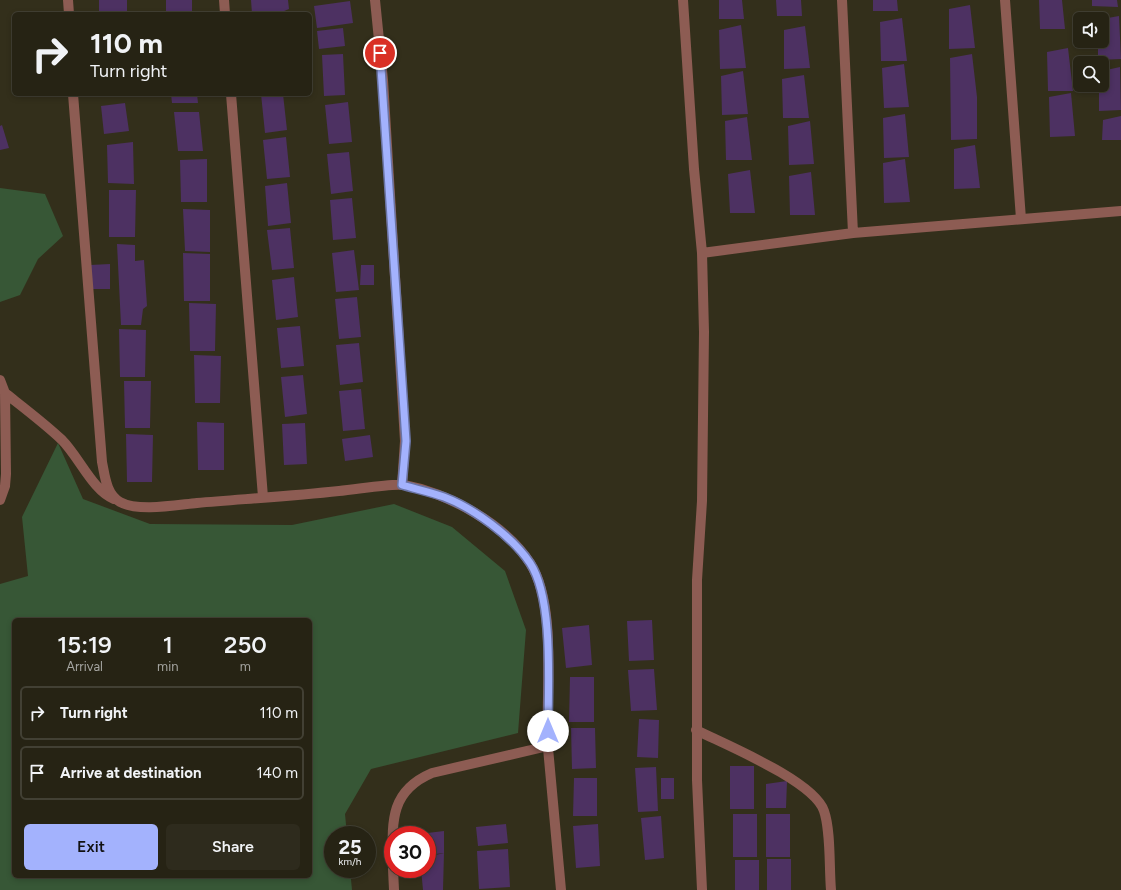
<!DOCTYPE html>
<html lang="en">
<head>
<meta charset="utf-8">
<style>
  body { margin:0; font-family:Figtree,sans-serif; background:#2e2b1d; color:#f1f3f6; height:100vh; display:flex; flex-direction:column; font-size:15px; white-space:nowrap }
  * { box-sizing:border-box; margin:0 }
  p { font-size:13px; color:#a4a4a0 }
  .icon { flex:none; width:22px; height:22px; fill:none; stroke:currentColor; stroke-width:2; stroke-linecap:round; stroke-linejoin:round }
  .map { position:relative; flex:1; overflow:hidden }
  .drawer { position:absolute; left:12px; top:618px; width:300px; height:260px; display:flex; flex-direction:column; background:#262314; border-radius:6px; box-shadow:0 2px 6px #0003,0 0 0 1px #424034 }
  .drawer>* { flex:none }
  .guide { position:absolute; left:12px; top:12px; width:300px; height:84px; border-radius:6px; box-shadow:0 2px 6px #0003,0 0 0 1px #424034; background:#262314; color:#f1f3f6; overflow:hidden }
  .controls { position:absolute; left:1073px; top:12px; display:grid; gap:8px }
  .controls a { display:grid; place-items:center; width:36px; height:36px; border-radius:6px; background:#262314; box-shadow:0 2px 6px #0003,0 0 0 1px #424034; font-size:20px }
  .speed { position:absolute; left:324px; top:826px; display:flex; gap:8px; font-size:20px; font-weight:700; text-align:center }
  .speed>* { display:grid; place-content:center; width:52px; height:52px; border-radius:50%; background:#262314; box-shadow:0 2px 6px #0003,0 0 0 1px #424034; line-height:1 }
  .speed small { font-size:10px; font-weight:400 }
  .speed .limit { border:6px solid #d22; background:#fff; color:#111 }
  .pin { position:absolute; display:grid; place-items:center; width:34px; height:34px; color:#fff; margin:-17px; border:2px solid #fff; border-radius:50%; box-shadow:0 1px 4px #0007 }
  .me { position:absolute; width:44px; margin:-22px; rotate:0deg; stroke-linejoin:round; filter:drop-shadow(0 0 3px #0008) }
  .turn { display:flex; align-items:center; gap:14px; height:84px; padding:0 12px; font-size:18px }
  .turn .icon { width:52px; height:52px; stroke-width:2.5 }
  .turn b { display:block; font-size:28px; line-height:34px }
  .eta { display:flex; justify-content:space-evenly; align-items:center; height:68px; text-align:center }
  .eta b { font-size:24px; font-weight:600; line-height:28px }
  .action { display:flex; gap:8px; margin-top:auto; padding:8px 12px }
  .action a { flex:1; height:46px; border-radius:6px; background:#a3b2fd; color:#111; font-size:16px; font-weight:600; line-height:46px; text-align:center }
  .action a+a { background:#2e2b1d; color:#f1f3f6 }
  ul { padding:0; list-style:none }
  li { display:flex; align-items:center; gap:12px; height:54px; margin:0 8px 6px; padding:0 4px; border:2px solid #424034; border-radius:6px }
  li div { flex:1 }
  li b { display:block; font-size:15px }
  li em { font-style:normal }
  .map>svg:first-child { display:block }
  .green { fill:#375736; fill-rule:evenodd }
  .building { fill:#4d3162 }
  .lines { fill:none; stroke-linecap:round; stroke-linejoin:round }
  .minor { stroke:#8d5c53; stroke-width:10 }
  .route-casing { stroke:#6a74a4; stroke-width:10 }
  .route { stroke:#a3b2fd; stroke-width:7 }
</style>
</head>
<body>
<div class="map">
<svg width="1121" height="890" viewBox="0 0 1121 890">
  <rect width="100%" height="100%" fill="#332f1b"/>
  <path class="green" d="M0,188L45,194L63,236L38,259L20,295L0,302Z
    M58,443L83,499L150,524L292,525L394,504L452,527L505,571L526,630L518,733L371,769L345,814L347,835H333V869H350L352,890H0V584L28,576L22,517ZM14,620H310V876H14Z"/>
  <path class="building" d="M99,0H127V14H99Z
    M166,0H192V13H166Z
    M251,0H288L289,9L277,14H252Z
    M719,0H742L744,19H719Z
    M776,0H801L802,16H777Z
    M873,0H897L898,11H873Z
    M1039,0H1062L1065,29H1040Z
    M1092,0H1117L1118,7L1092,6Z
    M350,1L353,23L317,28L314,6Z
    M970,5L975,48L949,49V9Z
    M1119,16L1121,59L1098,60V41H1102V19Z
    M902,18L907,61H881L880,22Z
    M741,25L746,68L720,69L719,30Z
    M805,26L810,68L784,69V30Z
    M343,28L345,46L319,49L317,31Z
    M1068,48L1073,91H1048L1047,52Z
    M343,54L345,95L324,96L322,55Z
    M972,54L977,97V139L951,140L950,58Z
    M904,64L909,107L884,108L882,68Z
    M1120,67L1121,110L1099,111V85H1102V71Z
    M743,71L748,114L722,115L721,76Z
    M804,75L809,118H783L782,79Z
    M1071,93L1075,136L1050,137L1049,97Z
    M100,94H126V96H100Z
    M171,94H197L198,103H172Z
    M261,94H283L287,130L265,133Z
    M348,102L352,142L329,144L325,105Z
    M125,103L129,131L104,134L101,106Z
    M174,112H199L203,151H178Z
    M905,114L909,157L884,158L883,118Z
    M1121,116V140H1102L1103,120Z
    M747,117L752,160H726L725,121Z
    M810,121L814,164L789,165L788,126Z
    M2,125L9,148L0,150V126Z
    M286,137L290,177L267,179L263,140Z
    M133,142L134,184L108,183L107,145Z
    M975,145L980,188L954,189V149Z
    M349,152L353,191L331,194L327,154Z
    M207,159V202H181L180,160Z
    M905,159L910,202L884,203L883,163Z
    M750,170L755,213H730L728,174Z
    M811,172L815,215H790L789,176Z
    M287,183L291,223L268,226L265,186Z
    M109,190H136L135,237H109Z
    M352,198L356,238L333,240L330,200Z
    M183,209L210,210V252L185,251Z
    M290,228L294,268L272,270L267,230Z
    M117,244L135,245V261L144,260L147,306L143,309L141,325H121Z
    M354,250L359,290L336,292L332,253Z
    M183,253L210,254V301H184Z
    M110,264V289H91L90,265Z
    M361,265H374V285H360Z
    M294,277L298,317L276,320L272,280Z
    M357,297L361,337L339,339L335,299Z
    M189,303L216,304L215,351H190Z
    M300,326L304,366L281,368L277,328Z
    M119,329L146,330L145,377H120Z
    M359,343L363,382L340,385L336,345Z
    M194,355L221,356L220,403H195Z
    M303,375L307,414L285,417L281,377Z
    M124,381H151L150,428H125Z
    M361,389L365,429L343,431L339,391Z
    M197,422L224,423V470H198Z
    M305,423L307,464L284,465L282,424Z
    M126,434L153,435L152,482H127Z
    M370,435L373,457L345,461L342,439Z
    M652,620L654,660L629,661L627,621Z
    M589,625L592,665L566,668L562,628Z
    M654,669L657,710L631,711L628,670Z
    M570,677H594V722H569Z
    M639,719L659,720L658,758L637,757Z
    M571,728H595L596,768L572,769Z
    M730,766H754V809H730Z
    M656,767L658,811L638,812L635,768Z
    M574,778H597V816H573Z
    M661,778H674V799H661Z
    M787,781L786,808H766V784Z
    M733,814H757V857H733Z
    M766,814H790V857H766Z
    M661,816L664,858L645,860L641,818Z
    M506,824L508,843L478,846L476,827Z
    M598,824L600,866L576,868L573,826Z
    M444,831V853L443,890H423L421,869H427V857L444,853L427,855V835L419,834Z
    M508,849L510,887L479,889L477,851Z
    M767,859H791V890H767Z
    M735,860H759V890H735Z"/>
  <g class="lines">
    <path class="minor" d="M68,0L69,14
      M224,0L225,14
      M375,0L383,80L405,441L402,485
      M683,0L694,169L702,253L704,332L702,501L697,580V780L702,890
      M842,0L853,233
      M1005,0L1021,219
      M73,94L102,462C105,476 106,494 120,502C138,512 176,505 197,503C244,499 292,496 339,491C355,490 390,483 404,485C448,493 505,524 530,563C558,607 545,696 548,748C552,795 557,843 561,890
      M231,94L263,497
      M702,253L853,233L1121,211
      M0,380L5,393L6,474L5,486L0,500
      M5,393C24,408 44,423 62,440C79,457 93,491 114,499
      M696,730C726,745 814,781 824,811C831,831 829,867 831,890
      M393,862C392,821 390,791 432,773L548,746
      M393,869L394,890"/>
  </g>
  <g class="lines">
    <defs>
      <path id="route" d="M380,53L406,441L402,485C416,489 430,492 444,497C473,508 512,536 530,563C554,599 548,687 548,731"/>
    </defs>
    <use href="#route" class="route-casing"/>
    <use href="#route" class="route"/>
  </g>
</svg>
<div class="controls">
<a><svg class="icon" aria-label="sound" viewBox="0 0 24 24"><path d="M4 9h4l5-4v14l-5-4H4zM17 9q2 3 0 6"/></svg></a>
<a><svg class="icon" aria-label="search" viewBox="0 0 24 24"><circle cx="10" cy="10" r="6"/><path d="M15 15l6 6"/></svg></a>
</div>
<div class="speed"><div>25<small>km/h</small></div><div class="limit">30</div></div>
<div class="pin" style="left:380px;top:53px;background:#d93025"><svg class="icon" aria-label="arrive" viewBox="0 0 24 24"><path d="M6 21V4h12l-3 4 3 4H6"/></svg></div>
<svg class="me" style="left:548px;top:731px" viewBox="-20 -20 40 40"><circle r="19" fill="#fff"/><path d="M0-13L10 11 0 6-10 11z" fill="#a3b2fd"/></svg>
<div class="guide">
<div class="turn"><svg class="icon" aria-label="right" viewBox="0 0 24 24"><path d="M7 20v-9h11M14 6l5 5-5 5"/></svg><div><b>110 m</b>Turn right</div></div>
</div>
<section class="drawer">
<div class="eta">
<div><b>15:19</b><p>Arrival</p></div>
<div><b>1</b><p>min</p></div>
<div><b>250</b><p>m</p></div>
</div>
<ul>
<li><svg class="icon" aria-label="right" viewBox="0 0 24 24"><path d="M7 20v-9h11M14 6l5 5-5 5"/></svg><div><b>Turn right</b></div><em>110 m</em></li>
<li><svg class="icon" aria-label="arrive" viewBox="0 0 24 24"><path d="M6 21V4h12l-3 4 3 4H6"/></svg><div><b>Arrive at destination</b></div><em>140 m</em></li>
</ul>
<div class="action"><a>Exit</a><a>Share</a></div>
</section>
</div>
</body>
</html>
